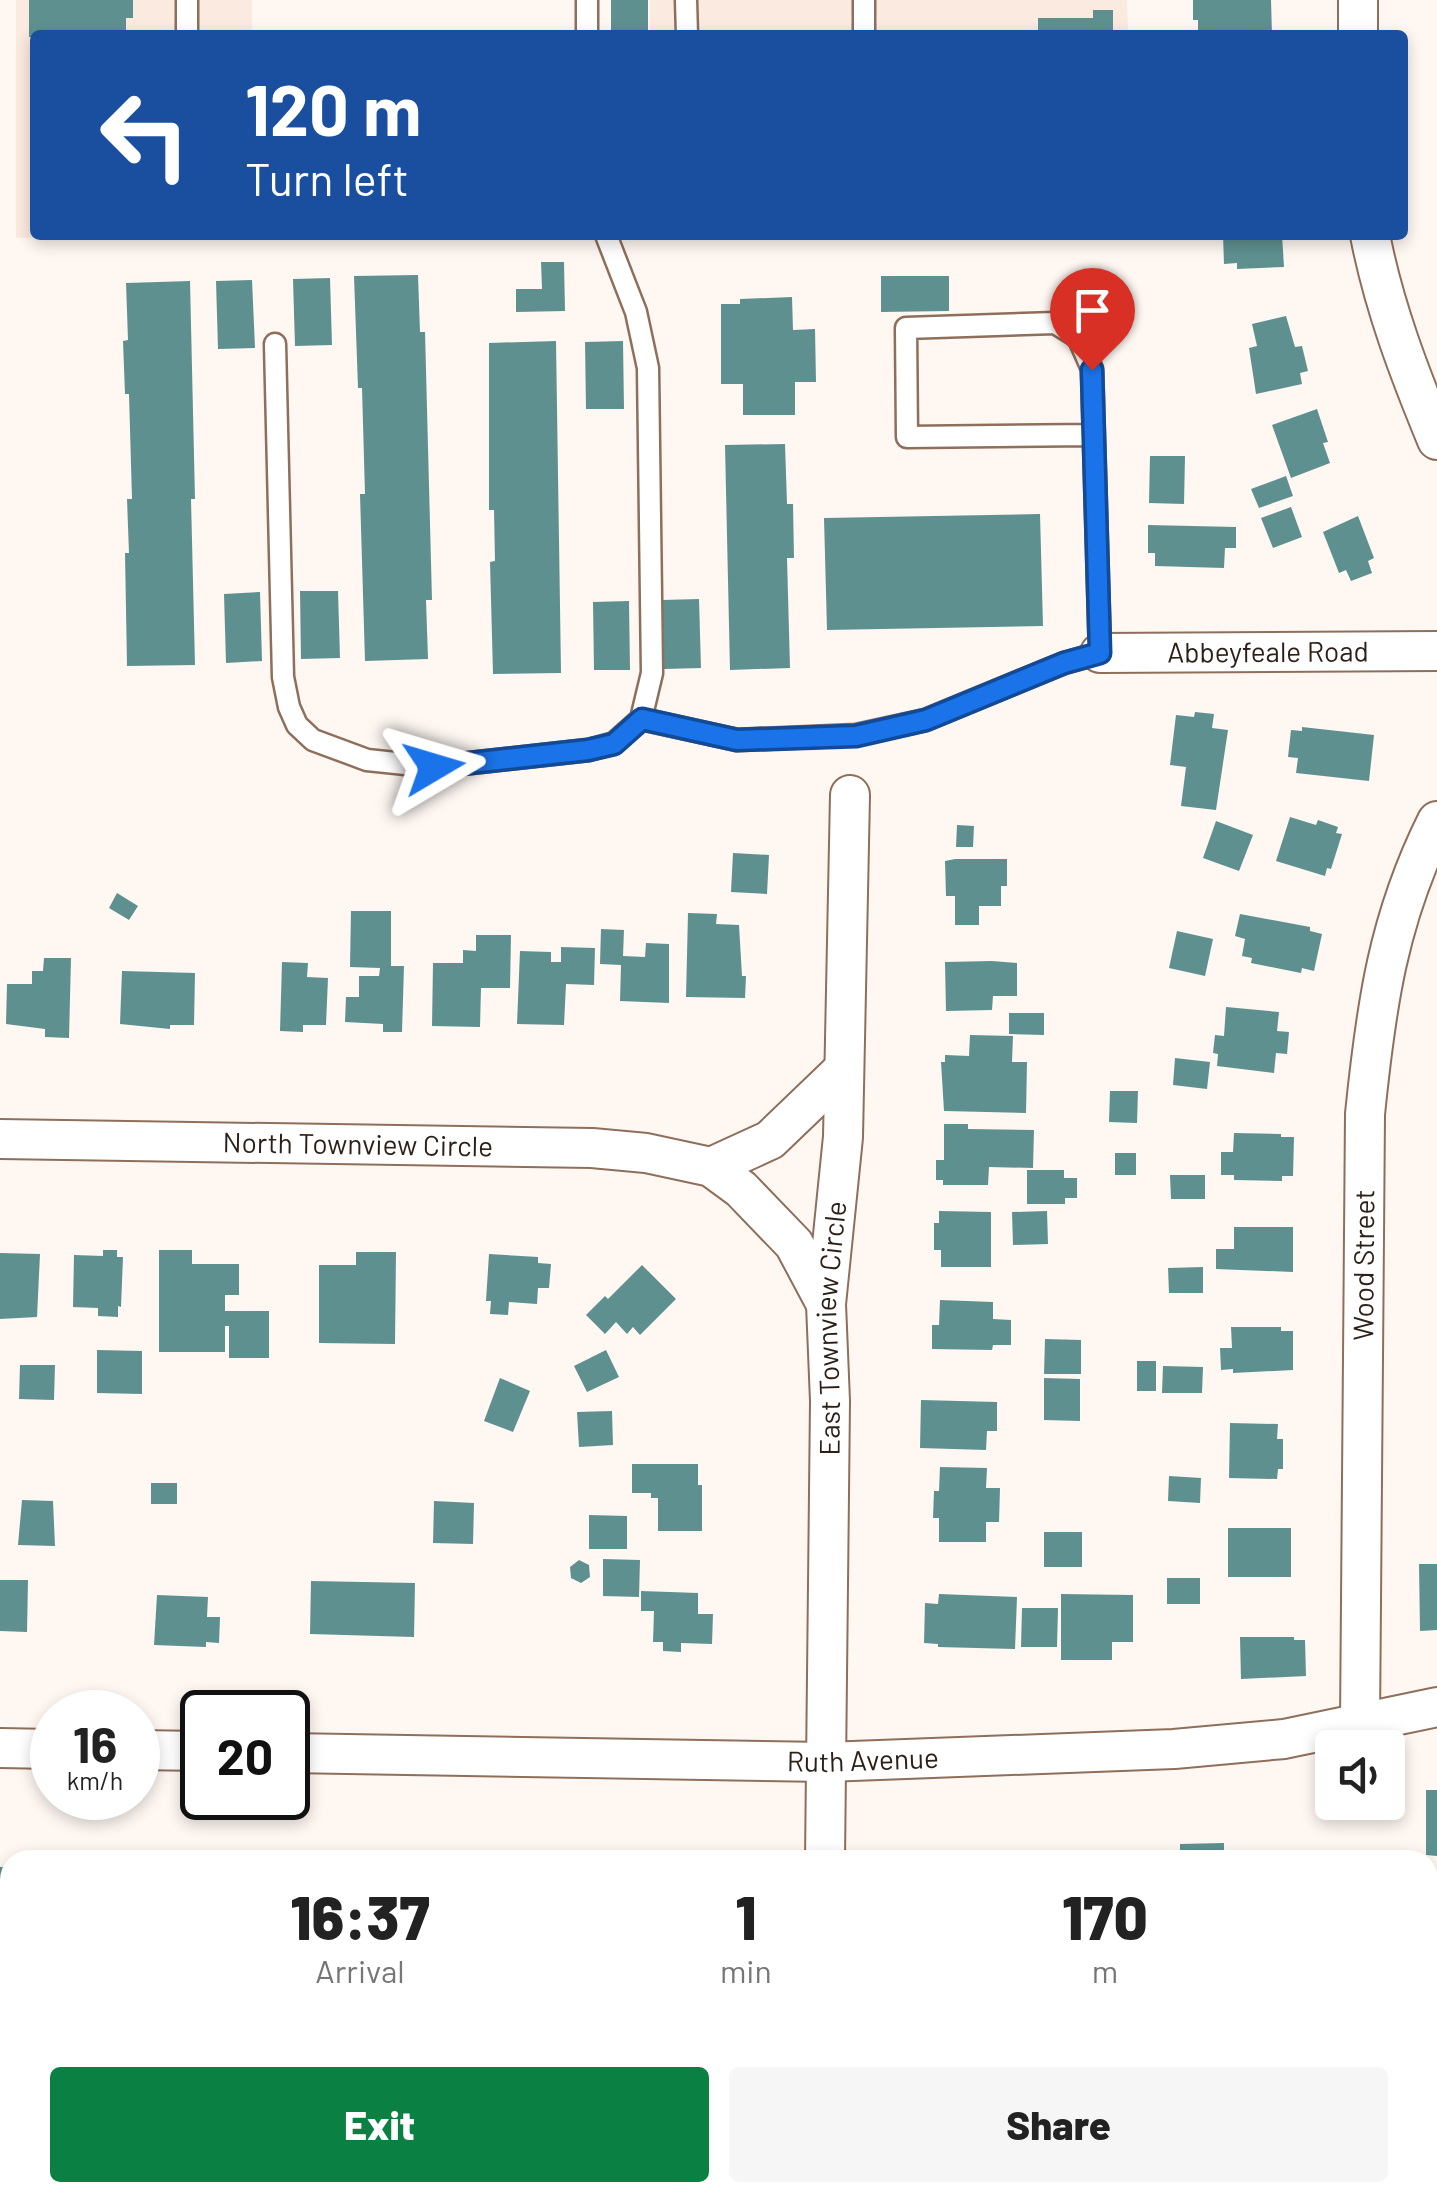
<!DOCTYPE html>
<html lang="en">
<head>
<meta charset="utf-8">
<style>
  body { margin:0; font-family:Barlow,sans-serif; background:#f6f6f6; color:#222; height:100vh; display:flex; flex-direction:column; font-size:38px; white-space:nowrap }
  * { box-sizing:border-box; margin:0 }
  p { font-size:32px; color:#767676 }
  .icon { flex:none; width:55px; height:55px; fill:none; stroke:currentColor; stroke-width:2; stroke-linecap:round; stroke-linejoin:round }
  .map { position:relative; flex:1; overflow:hidden }
  .details { position:absolute; left:0px; top:1850px; width:1438px; height:352px; display:flex; flex-direction:column; background:#fff; border-radius:30px 30px 0 0; box-shadow:0 5px 15px #0003 }
  .details>* { flex:none }
  .top-card { position:absolute; left:30px; top:30px; width:1378px; height:210px; border-radius:10px; box-shadow:0 5px 15px #0003; background:#1a4fa0; color:#fff; overflow:hidden }
  .tools { position:absolute; left:1315px; top:1730px; display:grid; gap:20px }
  .tools a { display:grid; place-items:center; width:90px; height:90px; border-radius:10px; background:#fff; box-shadow:0 5px 15px #0003; font-size:50px }
  .speed { position:absolute; left:30px; top:1690px; display:flex; gap:20px; font-size:50px; font-weight:700; text-align:center }
  .speed>* { display:grid; place-content:center; width:130px; height:130px; border-radius:50%; background:#fff; box-shadow:0 5px 15px #0003; line-height:1 }
  .speed small { font-size:25px; font-weight:400 }
  .speed .limit { border:5px solid #111; border-radius:15px; background:#fff; color:#111 }
  .pin { position:absolute; display:grid; place-items:center; width:85px; height:85px; color:#fff; margin:-102px -42px; border-radius:50% 50% 50% 0; rotate:-45deg; box-shadow:0 0 10px #0007 }
  .pin .icon { rotate:45deg }
  .me { position:absolute; width:110px; margin:-55px; rotate:83deg; stroke-linejoin:round; filter:drop-shadow(0 0 8px #0008) }
  .turn { display:flex; align-items:center; gap:35px; height:210px; padding:0 50px; font-size:45px }
  .turn .icon { width:130px; height:130px; stroke-width:2.5 }
  .turn b { display:block; font-size:70px; line-height:85px }
  .eta { display:flex; justify-content:space-evenly; align-items:center; height:170px; text-align:center }
  .eta b { font-size:60px; font-weight:800; line-height:70px }
  .cta { display:flex; gap:20px; margin-top:auto; padding:20px 50px }
  .cta a { flex:1; height:115px; border-radius:10px; background:#0b8043; color:#fff; font-size:40px; font-weight:800; line-height:115px; text-align:center }
  .cta a+a { background:#f6f6f6; color:#222 }
  .map>svg:first-child { display:block }
  .built { fill:#fbeadf }
  .building { fill:#5f9090 }
  .lines { fill:none; stroke-linecap:round; stroke-linejoin:round }
  .lane-casing { stroke:#8e6f5b; stroke-width:25 }
  .street-casing { stroke:#8e6f5b; stroke-width:42 }
  .lane { stroke:#fff; stroke-width:20 }
  .street { stroke:#fff; stroke-width:38 }
  .route-casing { stroke:#114b97; stroke-width:25 }
  .route { stroke:#1a73e8; stroke-width:18 }
  .labels { text-anchor:middle; stroke-width:10; stroke-linejoin:round; paint-order:stroke }
  .street-label { font-size:28px; fill:#2c1f17; stroke:#fff }
</style>
</head>
<body>
<div class="map">
<svg width="1437" height="2202" viewBox="0 0 1437 2202">
  <rect width="100%" height="100%" fill="#fef7f2"/>
  <path class="built" d="M16,0H252V35H35V235H226L16,238Z
    M650,0H1127L1128,35H650Z"/>
  <path class="building" d="M29,0H133V18H126V35L29,37Z
    M611,0H648V35H611Z
    M1193,0H1271L1272,35H1198V20H1193Z
    M1093,10H1113V35H1038V18H1093Z
    M1223,235H1282L1284,267L1237,269V263L1224,264Z
    M541,262H564L565,311L516,312V289H542Z
    M418,275L420,332H425L432,600H426L428,659L365,661L360,494H365L362,388H358L354,276Z
    M881,276H949V311L881,312Z
    M330,278L332,345L295,346L293,279Z
    M252,280L255,348L218,349L216,281Z
    M190,281L195,499H191L195,665L127,666L125,553H129L127,499H132L129,394H125L123,341L128,340L126,283Z
    M792,297L793,330L815,329L816,382H795V415H743V384H721V304H740V299Z
    M1286,316L1295,347L1302,346L1308,371L1300,373L1302,384L1256,394L1249,348L1257,346L1252,324Z
    M556,341L561,673L493,674L490,562L495,561L494,510H489V343Z
    M623,341L624,409H586L585,342Z
    M1317,409L1328,442L1323,443L1330,463L1291,478L1272,425Z
    M785,444L787,504H793L794,558H787L790,668L730,670L725,445Z
    M1150,456H1185L1184,504L1149,503Z
    M1286,476L1293,496L1259,508L1251,489Z
    M1291,507L1302,537L1273,548L1261,518Z
    M1040,514L1043,626L827,630L824,518Z
    M1358,516L1374,558L1368,561L1372,573L1351,581L1346,570L1339,573L1323,532Z
    M1148,525L1236,527V548H1225L1224,568L1155,566V553H1148Z
    M300,591H338L340,658L301,659Z
    M260,592L262,661L226,663L224,594Z
    M699,599L701,668L664,669L662,600Z
    M629,601L630,670H594L593,602Z
    M1195,712L1214,714L1212,728L1228,730L1216,810L1181,806L1186,767L1170,765L1176,715L1194,717Z
    M1302,727L1374,735L1369,781L1296,773L1298,758L1288,757L1291,730L1302,731Z
    M1290,817L1316,825L1318,820L1338,827L1336,833L1342,834L1331,869L1327,868L1325,876L1276,861Z
    M1216,821L1253,835L1239,871L1203,858Z
    M957,825L974,826L973,847H956Z
    M733,853L769,855L767,894L731,892Z
    M955,859H1007V886H1001V906H979V925H955V896H946L945,861Z
    M117,893L138,906L129,920L109,908Z
    M351,911H391V966H404L402,1032H383V1024L345,1022L346,997H359V976H379L380,968L350,967Z
    M688,913L717,914L716,924L739,925L742,976H746L745,998L686,997Z
    M1240,914L1310,927V931L1322,934L1314,971L1302,968L1301,973L1251,963L1252,958L1242,956L1245,939L1235,936Z
    M601,929L624,930L623,956L645,957L646,943L669,944V1003L620,1001L621,965L600,964Z
    M1177,931L1213,939L1205,976L1169,968Z
    M476,935H511L510,988H481L480,1027L432,1026L433,963H463V950L476,951Z
    M561,947L595,948L594,985L566,984L564,1025L517,1024L520,951L551,952V962H561Z
    M44,958H71L69,1038L45,1037V1029L6,1024L7,984H32V971H43Z
    M992,961L1017,963V996H993L992,1010L946,1011L945,962Z
    M282,962L308,963L307,977L328,978L326,1025H303V1032L280,1031Z
    M122,971L195,973L194,1025H170V1029L120,1024Z
    M1226,1007L1279,1012L1277,1031L1289,1032L1287,1054L1276,1053L1274,1073L1217,1066L1218,1054L1213,1053L1215,1035L1224,1036Z
    M1009,1013H1044V1035L1009,1034Z
    M970,1035L1013,1036L1012,1062H1027L1026,1113L944,1111L941,1062H945V1055L969,1056Z
    M1175,1058L1210,1062L1207,1089L1173,1085Z
    M1110,1091H1138L1137,1123L1109,1122Z
    M944,1124H968V1129L1034,1130L1033,1168L989,1167L988,1185H943V1180H936V1160H944Z
    M1234,1133L1281,1134V1137H1294L1293,1176H1282V1181L1234,1180V1175H1221V1152H1233Z
    M1115,1153H1136V1175H1115Z
    M1027,1170H1064V1178H1077V1198H1065V1204H1027Z
    M1170,1175H1205V1199H1171Z
    M939,1211L991,1212V1267H941V1250H934V1223H939Z
    M1047,1211L1048,1244L1013,1245L1012,1212Z
    M1234,1227H1293V1272L1216,1269V1249H1234Z
    M103,1250H117V1257H123L121,1307L118,1306V1317L98,1316V1308L73,1307L74,1255L103,1256Z
    M159,1250H192V1264H239V1295H225V1311H269V1358H229V1326H225V1352H159Z
    M356,1252H396L395,1344L319,1343V1265H356Z
    M0,1253L40,1254L37,1317L0,1319Z
    M489,1254L538,1257V1263L551,1264L549,1288H538L537,1304L509,1302L508,1315L490,1314L491,1301H486Z
    M642,1265L676,1299L640,1335L633,1327L627,1334L616,1322L605,1334L586,1315L605,1296L608,1299Z
    M1203,1267V1293H1169L1168,1268Z
    M940,1300L993,1302V1319L1011,1320V1345H993L992,1350L932,1349V1325H939Z
    M1231,1327H1281V1331H1293V1370L1233,1373V1369L1221,1370L1220,1348H1232Z
    M1045,1339L1081,1340V1374H1044Z
    M97,1350L142,1351V1394L97,1393Z
    M606,1350L619,1377L587,1392L574,1366Z
    M1137,1361H1156V1391H1137Z
    M20,1365H55L54,1400L19,1399Z
    M1163,1366L1203,1367L1202,1393H1162Z
    M500,1378L530,1391L513,1432L484,1421Z
    M1044,1378L1080,1379V1421L1044,1420Z
    M921,1400L997,1402V1431H987L986,1450L920,1448Z
    M612,1411L613,1445L579,1447L577,1412Z
    M1230,1423L1278,1424L1277,1439H1283V1469H1278L1277,1479L1229,1478Z
    M632,1464H698V1485H702V1531H658V1498H651V1493H632Z
    M940,1467L987,1468L986,1488H1000L999,1522H986V1542H939V1518H933L934,1491H939Z
    M1169,1476L1201,1478L1200,1503L1168,1501Z
    M151,1483H177V1504H151Z
    M22,1500L53,1501L55,1546L18,1545Z
    M434,1501L474,1503L473,1544L433,1543Z
    M589,1515L627,1516V1549H589Z
    M1228,1528H1291V1577H1228Z
    M1044,1532H1082V1567H1044Z
    M603,1559L640,1560L639,1597L603,1596Z
    M579,1560L589,1565L590,1577L581,1583L571,1578L570,1567Z
    M1419,1564H1437V1630L1420,1631Z
    M1167,1578H1200V1604H1167Z
    M0,1580H28L27,1632L0,1631Z
    M311,1581L415,1583L414,1637L310,1634Z
    M641,1591L698,1593V1614H713L712,1644L681,1643V1652L663,1651V1642H653L654,1611H641Z
    M939,1594L1017,1597L1015,1649L938,1647V1644L924,1643L925,1603L938,1604Z
    M1061,1594L1133,1595V1642H1112V1660H1061Z
    M157,1595L208,1597L207,1617H220L219,1643L206,1642V1647L154,1645Z
    M1022,1608H1058L1057,1647H1021Z
    M1240,1637H1294V1640H1305L1306,1676L1241,1679Z
    M1426,1790H1437V1856L1426,1855Z
    M1224,1843V1850H1237V1860H1180V1844Z
    M932,1850H1002V1860H932Z
    M0,1867H10V1913H0Z
    M0,2159H10V2192H25V2202H0Z
    M61,2192H106V2202H60Z
    M137,2192H186L185,2202H137Z
    M213,2192H272V2202H213Z
    M349,2192H413V2202H329V2198H349Z
    M489,2192H539V2202H489Z
    M561,2192L615,2193L614,2202H561Z
    M641,2192H715V2202H641Z
    M928,2192H984V2202H928Z
    M1025,2192H1076V2202H1025Z
    M1131,2192H1158V2197H1179V2202H1131Z
    M1209,2192H1250V2202H1210Z
    M1317,2192L1318,2202H1278L1277,2197Z
    M1358,2192H1416L1417,2202H1356Z"/>
  <g class="lines">
    <defs>
      <path id="lane" d="M686,0L687,35
        M864,0V35
        M187,35V0
        M587,35V0
        M275,344L283,677L289,707L297,725L313,740L367,760L434,767L589,750L614,743L641,719L652,673L648,368L636,312L606,235
        M641,719L737,740L856,735L925,720L1064,663L1100,653L1092,369L1078,337L1055,323L906,328L907,437L1092,435"/>
      <g id="street">
        <path d="M1358,0V35"/>
        <path d="M1370,235C1384,307 1409,372 1437,440"/>
        <path id="s1" d="M1100,653L1437,651"/>
        <path id="s2" d="M0,1139L592,1148L646,1153L711,1167L741,1189L794,1244L826,1304"/>
        <path d="M711,1167L770,1140L844,1069"/>
        <path id="s3" d="M1360,1723L1365,1114C1376,1006 1388,919 1437,821"/>
        <path d="M0,1748L52,1749"/>
        <path d="M138,1750L202,1751"/>
        <path id="s4" d="M288,1753L826,1762L1174,1749L1284,1739L1437,1707"/>
        <path id="s5" d="M825,1860L830,1401L826,1304L843,1137L850,795"/>
        <path d="M821,2202V2192"/>
      </g>
    </defs>
    <use href="#lane" class="lane-casing"/>
    <use href="#street" class="street-casing"/>
    <use href="#lane" class="lane"/>
    <use href="#street" class="street"/>
  </g>
  <g class="lines">
    <defs>
      <path id="route" d="M434,767L588,750L614,744L642,719L737,740L856,736L926,720L1064,663L1100,653L1092,370"/>
    </defs>
    <use href="#route" class="route-casing"/>
    <use href="#route" class="route"/>
  </g>
  <g class="labels">
    <g class="street-label">
      <text dy="10" stroke="none"><textPath href="#s1" startOffset="168">Abbeyfeale Road</textPath></text>
      <text dy="10" stroke="none"><textPath href="#s2" startOffset="358">North Townview Circle</textPath></text>
      <text dy="10" stroke="none"><textPath href="#s3" startOffset="458">Wood Street</textPath></text>
      <text dy="10" stroke="none"><textPath href="#s5" startOffset="532">East Townview Circle</textPath></text>
      <text dy="10" stroke="none"><textPath href="#s4" startOffset="575">Ruth Avenue</textPath></text>
    </g>
  </g>
</svg>
<div class="tools">
<a><svg class="icon" aria-label="sound" viewBox="0 0 24 24"><path d="M4 9h4l5-4v14l-5-4H4zM17 9q2 3 0 6"/></svg></a>
</div>
<div class="speed"><div>16<small>km/h</small></div><div class="limit">20</div></div>
<div class="pin" style="left:1092px;top:370px;background:#d93025"><svg class="icon" aria-label="arrive" viewBox="0 0 24 24"><path d="M6 21V4h12l-3 4 3 4H6"/></svg></div>
<svg class="me" style="left:434px;top:767px" viewBox="-20 -20 40 40"><path d="M0-17L14 15 0 8-14 15z" fill="#1a73e8" stroke="#fff" stroke-width="4"/></svg>
<div class="top-card">
<div class="turn"><svg class="icon" aria-label="left" viewBox="0 0 24 24"><path d="M17 20v-9H6M10 6l-5 5 5 5"/></svg><div><b>120 m</b>Turn left</div></div>
</div>
<section class="details">
<div class="eta">
<div><b>16:37</b><p>Arrival</p></div>
<div><b>1</b><p>min</p></div>
<div><b>170</b><p>m</p></div>
</div>
<div class="cta"><a>Exit</a><a>Share</a></div>
</section>
</div>
</body>
</html>
